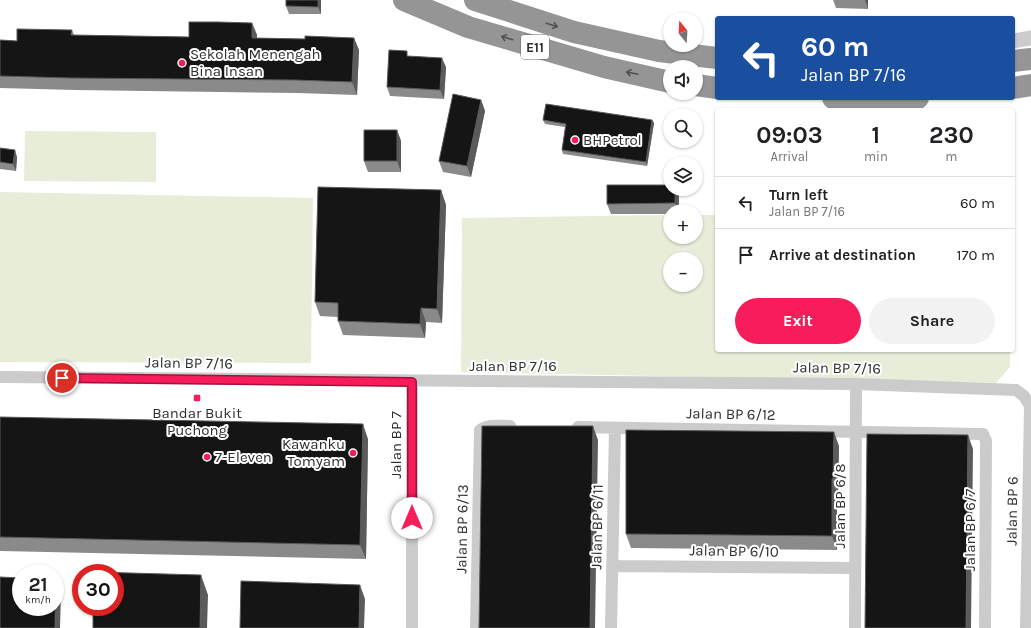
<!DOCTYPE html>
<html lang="en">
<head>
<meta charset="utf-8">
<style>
  body { margin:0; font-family:Karla,sans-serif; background:#f2f2f2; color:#202124; height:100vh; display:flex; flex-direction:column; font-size:15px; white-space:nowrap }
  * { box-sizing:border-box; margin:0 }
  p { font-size:13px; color:#757577 }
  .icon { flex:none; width:22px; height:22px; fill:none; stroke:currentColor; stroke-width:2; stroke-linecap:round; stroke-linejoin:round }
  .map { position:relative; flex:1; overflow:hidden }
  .drawer { position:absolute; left:715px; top:108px; width:300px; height:244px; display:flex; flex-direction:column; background:#fff; border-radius:4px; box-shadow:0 1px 3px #0004 }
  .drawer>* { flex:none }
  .guide { position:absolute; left:715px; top:16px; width:300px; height:84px; border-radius:4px; box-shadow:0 1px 3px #0004; background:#1a4fa0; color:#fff; overflow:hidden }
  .needle { width:26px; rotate:342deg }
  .buttons { position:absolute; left:663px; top:12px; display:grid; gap:8px }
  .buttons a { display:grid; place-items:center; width:40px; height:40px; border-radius:50%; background:#fff; box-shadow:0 1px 3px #0004; font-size:20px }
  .speed { position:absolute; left:12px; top:564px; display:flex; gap:8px; font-size:20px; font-weight:700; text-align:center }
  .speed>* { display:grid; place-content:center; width:52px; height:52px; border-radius:50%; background:#fff; box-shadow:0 1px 3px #0004; line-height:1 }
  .speed small { font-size:10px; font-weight:400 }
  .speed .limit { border:6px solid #d22; background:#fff; color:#111 }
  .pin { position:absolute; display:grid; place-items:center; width:34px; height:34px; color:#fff; margin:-17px; border:2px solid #fff; border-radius:50%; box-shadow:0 1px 4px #0007 }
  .me { position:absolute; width:44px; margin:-22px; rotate:0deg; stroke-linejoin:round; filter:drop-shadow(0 0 3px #0008) }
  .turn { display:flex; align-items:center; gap:14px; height:84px; padding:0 20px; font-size:18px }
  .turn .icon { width:52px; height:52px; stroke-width:2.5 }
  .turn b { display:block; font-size:28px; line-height:34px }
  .eta { display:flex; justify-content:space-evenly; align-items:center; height:68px; text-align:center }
  .eta b { font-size:24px; font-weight:700; line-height:28px }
  .action { display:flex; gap:8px; margin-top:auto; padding:8px 20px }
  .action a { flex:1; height:46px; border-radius:24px; background:#f71d5b; color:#fff; font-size:16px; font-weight:700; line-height:46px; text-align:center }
  .action a+a { background:#f2f2f2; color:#202124 }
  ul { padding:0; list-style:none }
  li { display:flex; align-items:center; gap:12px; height:52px; padding:0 20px; border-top:1px solid #e0e0e0 }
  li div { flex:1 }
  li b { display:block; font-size:15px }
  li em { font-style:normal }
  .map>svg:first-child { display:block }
  .green { fill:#e8edd9; fill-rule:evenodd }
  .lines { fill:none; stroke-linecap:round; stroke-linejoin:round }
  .minor { stroke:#cbcbcb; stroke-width:12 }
  .tertiary { stroke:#cbcbcb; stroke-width:15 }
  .motorway { stroke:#959595; stroke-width:22 }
  .wall { fill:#8a8a8a }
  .shaded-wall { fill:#5b5b5b }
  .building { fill:#151515; stroke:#5b5b5b }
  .oneway { stroke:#525252 }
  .route-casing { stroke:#a1133b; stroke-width:10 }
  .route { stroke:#f71d5b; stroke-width:7 }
  .poi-dot { fill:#f71d5b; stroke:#fff; stroke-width:1.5 }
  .labels { text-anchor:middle; stroke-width:4; stroke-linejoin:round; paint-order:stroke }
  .shield { fill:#fff; stroke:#6d6d6d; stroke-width:1 }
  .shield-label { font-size:14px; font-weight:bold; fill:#2e2e2e }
  .poi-label { font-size:15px; fill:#2e2e2e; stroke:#fff; text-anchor:start }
  .street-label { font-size:15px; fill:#2e2e2e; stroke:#fff }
</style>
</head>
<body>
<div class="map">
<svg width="1031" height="628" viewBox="0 0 1031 628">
  <rect width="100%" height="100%" fill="#fff"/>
  <path class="green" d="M25,131L156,132V182L24,181Z
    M0,192L313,198L311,363L0,362Z
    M670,215V237H696V215H717V350H1010V367L996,383L461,372L462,218ZM670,259H696V285H670Z"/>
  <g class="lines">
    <path class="minor" d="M0,377L856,384L1016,390L1024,396L1030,406L1026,628
      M578,427L983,434L986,441L985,628
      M612,566L855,568
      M412,628V382
      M476,628L480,430C489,424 499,426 510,426
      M611,628L615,428
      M855,628L856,384"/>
    <path class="tertiary" d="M1013,41L1031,38"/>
    <path class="motorway" d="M404,0L468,27L604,67L670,82
      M475,0L574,32L659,51L717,58
      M1013,61L1031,59
      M696,85L717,88
      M1013,88L1031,85
      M833,98L881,101L918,98"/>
  </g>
  <path class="wall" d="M286,0H321V14H289L286,6Z
    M833,0H868V9L836,8Z
    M252,23L257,35V38L305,39L354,38L359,50L357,95L298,93L75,90L0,88V40L17,41L72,30L74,35L189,37Z
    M409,56L446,67L444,99L390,96L387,87Z
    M481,100L485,111L471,177L443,172L439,161Z
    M543,120H652L654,123L647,166L563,154L562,150L565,127L545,124Z
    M397,130L401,141V172H368L364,161Z
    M0,148L17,157L16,171L0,169Z
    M441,190L446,205L442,323L426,322L425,338L343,335L338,321V317L320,316L315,302Z
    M679,195V211H670V214H611L607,204Z
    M0,417L368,439L366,559L0,551Z
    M839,446L838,493H837V550L631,548L626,534Z"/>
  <path class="shaded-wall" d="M318,0H321V14L318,7Z
    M865,0H868V9Z
    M252,23L257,35L256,50L252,38Z
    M354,38L359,50L357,95L352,82Z
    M442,58L446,67L444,99L440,90Z
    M481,100L485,111L471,177L467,166Z
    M652,120L654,123L647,166L646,162Z
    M397,130L401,141V172L397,161Z
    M15,150L17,157L16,171L13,164Z
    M675,189H677L679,195V211H678L675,203Z
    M441,190L446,205L442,323L437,309Z
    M421,308L426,322L425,338L420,324Z
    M363,424L368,439L366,559L360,545Z
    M593,426L598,440L595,628H590Z
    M834,432L839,446L838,493L833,479Z
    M968,435L973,449L971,628H966Z
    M832,479L837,493V550L832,536Z
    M201,575L208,595L207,628H200Z
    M56,579L61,593L60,628H55Z
    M360,585L365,599L364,628H359Z"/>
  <path class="building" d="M286,0H318V7L286,6Z
    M189,22H218L252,23V38L305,39V36L354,38L352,82L294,80L70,78L0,76V40L17,41V29L72,30L71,35L189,37Z
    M389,50L407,51V56L442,58L440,90L387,87Z
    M453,94L481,100L467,166L439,161Z
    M546,104L652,120L646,162L562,150L566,124L543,120Z
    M364,130H397V161H364Z
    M0,148L15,150L13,164L0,162Z
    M607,185H670V189H675V203L607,204Z
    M318,187L441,190L437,309L421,308L420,324L338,321V303L315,302Z
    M0,417L363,424L360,545L0,537Z
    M482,426H593L590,628H479Z
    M626,430L834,432L833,479H832V536L626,534Z
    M867,434L968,435L966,628H865Z
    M94,572L201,575L200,628H93V607H115V573H94Z
    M0,577L21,578V607H55V579H56L55,628H0Z
    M241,581L360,585L359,628H240Z"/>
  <defs><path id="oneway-shaft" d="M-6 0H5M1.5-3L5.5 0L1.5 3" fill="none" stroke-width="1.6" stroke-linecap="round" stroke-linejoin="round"/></defs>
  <g class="oneway">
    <use href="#oneway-shaft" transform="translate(552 25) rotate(18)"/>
    <use href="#oneway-shaft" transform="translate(507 38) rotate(-163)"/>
    <use href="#oneway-shaft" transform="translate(632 73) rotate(-168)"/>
  </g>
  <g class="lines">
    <defs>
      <path id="route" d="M62,378L412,382V518"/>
    </defs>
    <use href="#route" class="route-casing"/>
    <use href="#route" class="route"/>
  </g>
  <g class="poi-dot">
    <circle cx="182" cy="63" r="4"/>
    <circle cx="575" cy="140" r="4"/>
    <rect x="193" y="394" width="8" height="8" rx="2"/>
    <circle cx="353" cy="453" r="4"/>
    <circle cx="207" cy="457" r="4"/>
  </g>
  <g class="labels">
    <rect class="shield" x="521" y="35" width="28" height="24" rx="3"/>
    <g class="shield-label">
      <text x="535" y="52">E11</text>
    </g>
    <g class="poi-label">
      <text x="190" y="59">Sekolah Menengah<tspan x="190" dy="17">Bina Insan</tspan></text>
      <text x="583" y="145">BHPetrol</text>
      <text x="197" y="418" text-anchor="middle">Bandar Bukit<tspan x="197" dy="17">Puchong</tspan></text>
      <text x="345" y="449" text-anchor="end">Kawanku<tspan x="345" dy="17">Tomyam</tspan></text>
      <text x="215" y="462">7-Eleven</text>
    </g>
    <g class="street-label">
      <text transform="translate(189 363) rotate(1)" y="5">Jalan BP 7/16</text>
      <text x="513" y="371">Jalan BP 7/16</text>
      <text transform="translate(837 368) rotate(1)" y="5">Jalan BP 7/16</text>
      <text transform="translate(731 414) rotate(1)" y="5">Jalan BP 6/12</text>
      <text transform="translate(396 445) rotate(-90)" y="5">Jalan BP 7</text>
      <text transform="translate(840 506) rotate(-90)" y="5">Jalan BP 6/8</text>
      <text transform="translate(1012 511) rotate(-89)" y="5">Jalan BP 6</text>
      <text transform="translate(597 527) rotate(-89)" y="5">Jalan BP 6/11</text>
      <text transform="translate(462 529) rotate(-89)" y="5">Jalan BP 6/13</text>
      <text transform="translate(970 530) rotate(-90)" y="5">Jalan BP 6/7</text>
      <text transform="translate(734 551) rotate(1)" y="5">Jalan BP 6/10</text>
    </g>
  </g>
</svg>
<div class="buttons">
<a><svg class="needle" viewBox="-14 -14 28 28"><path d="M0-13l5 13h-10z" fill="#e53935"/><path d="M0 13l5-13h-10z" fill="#757577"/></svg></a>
<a><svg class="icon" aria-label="sound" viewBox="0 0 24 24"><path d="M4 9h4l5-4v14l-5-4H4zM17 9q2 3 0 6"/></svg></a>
<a><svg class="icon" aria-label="search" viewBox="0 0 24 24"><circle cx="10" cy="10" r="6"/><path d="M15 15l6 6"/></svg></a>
<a><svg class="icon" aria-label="layers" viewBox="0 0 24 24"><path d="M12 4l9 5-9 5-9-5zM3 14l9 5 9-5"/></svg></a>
<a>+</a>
<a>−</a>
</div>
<div class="speed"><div>21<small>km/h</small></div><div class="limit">30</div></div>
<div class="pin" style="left:62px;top:378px;background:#d93025"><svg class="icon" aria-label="arrive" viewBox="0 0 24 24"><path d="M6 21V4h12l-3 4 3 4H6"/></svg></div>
<svg class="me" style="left:412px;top:518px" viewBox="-20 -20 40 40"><circle r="19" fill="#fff"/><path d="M0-13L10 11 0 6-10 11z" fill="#f71d5b"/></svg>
<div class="guide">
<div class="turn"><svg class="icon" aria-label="left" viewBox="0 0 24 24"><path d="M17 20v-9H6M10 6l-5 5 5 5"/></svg><div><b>60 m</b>Jalan BP 7/16</div></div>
</div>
<section class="drawer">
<div class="eta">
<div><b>09:03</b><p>Arrival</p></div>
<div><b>1</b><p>min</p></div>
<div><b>230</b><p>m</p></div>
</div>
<ul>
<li><svg class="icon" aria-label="left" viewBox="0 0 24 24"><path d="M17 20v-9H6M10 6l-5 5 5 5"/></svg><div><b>Turn left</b><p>Jalan BP 7/16</p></div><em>60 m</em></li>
<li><svg class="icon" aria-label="arrive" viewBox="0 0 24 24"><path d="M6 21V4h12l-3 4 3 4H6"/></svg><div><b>Arrive at destination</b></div><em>170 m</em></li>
</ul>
<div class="action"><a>Exit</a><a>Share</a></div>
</section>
</div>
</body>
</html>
